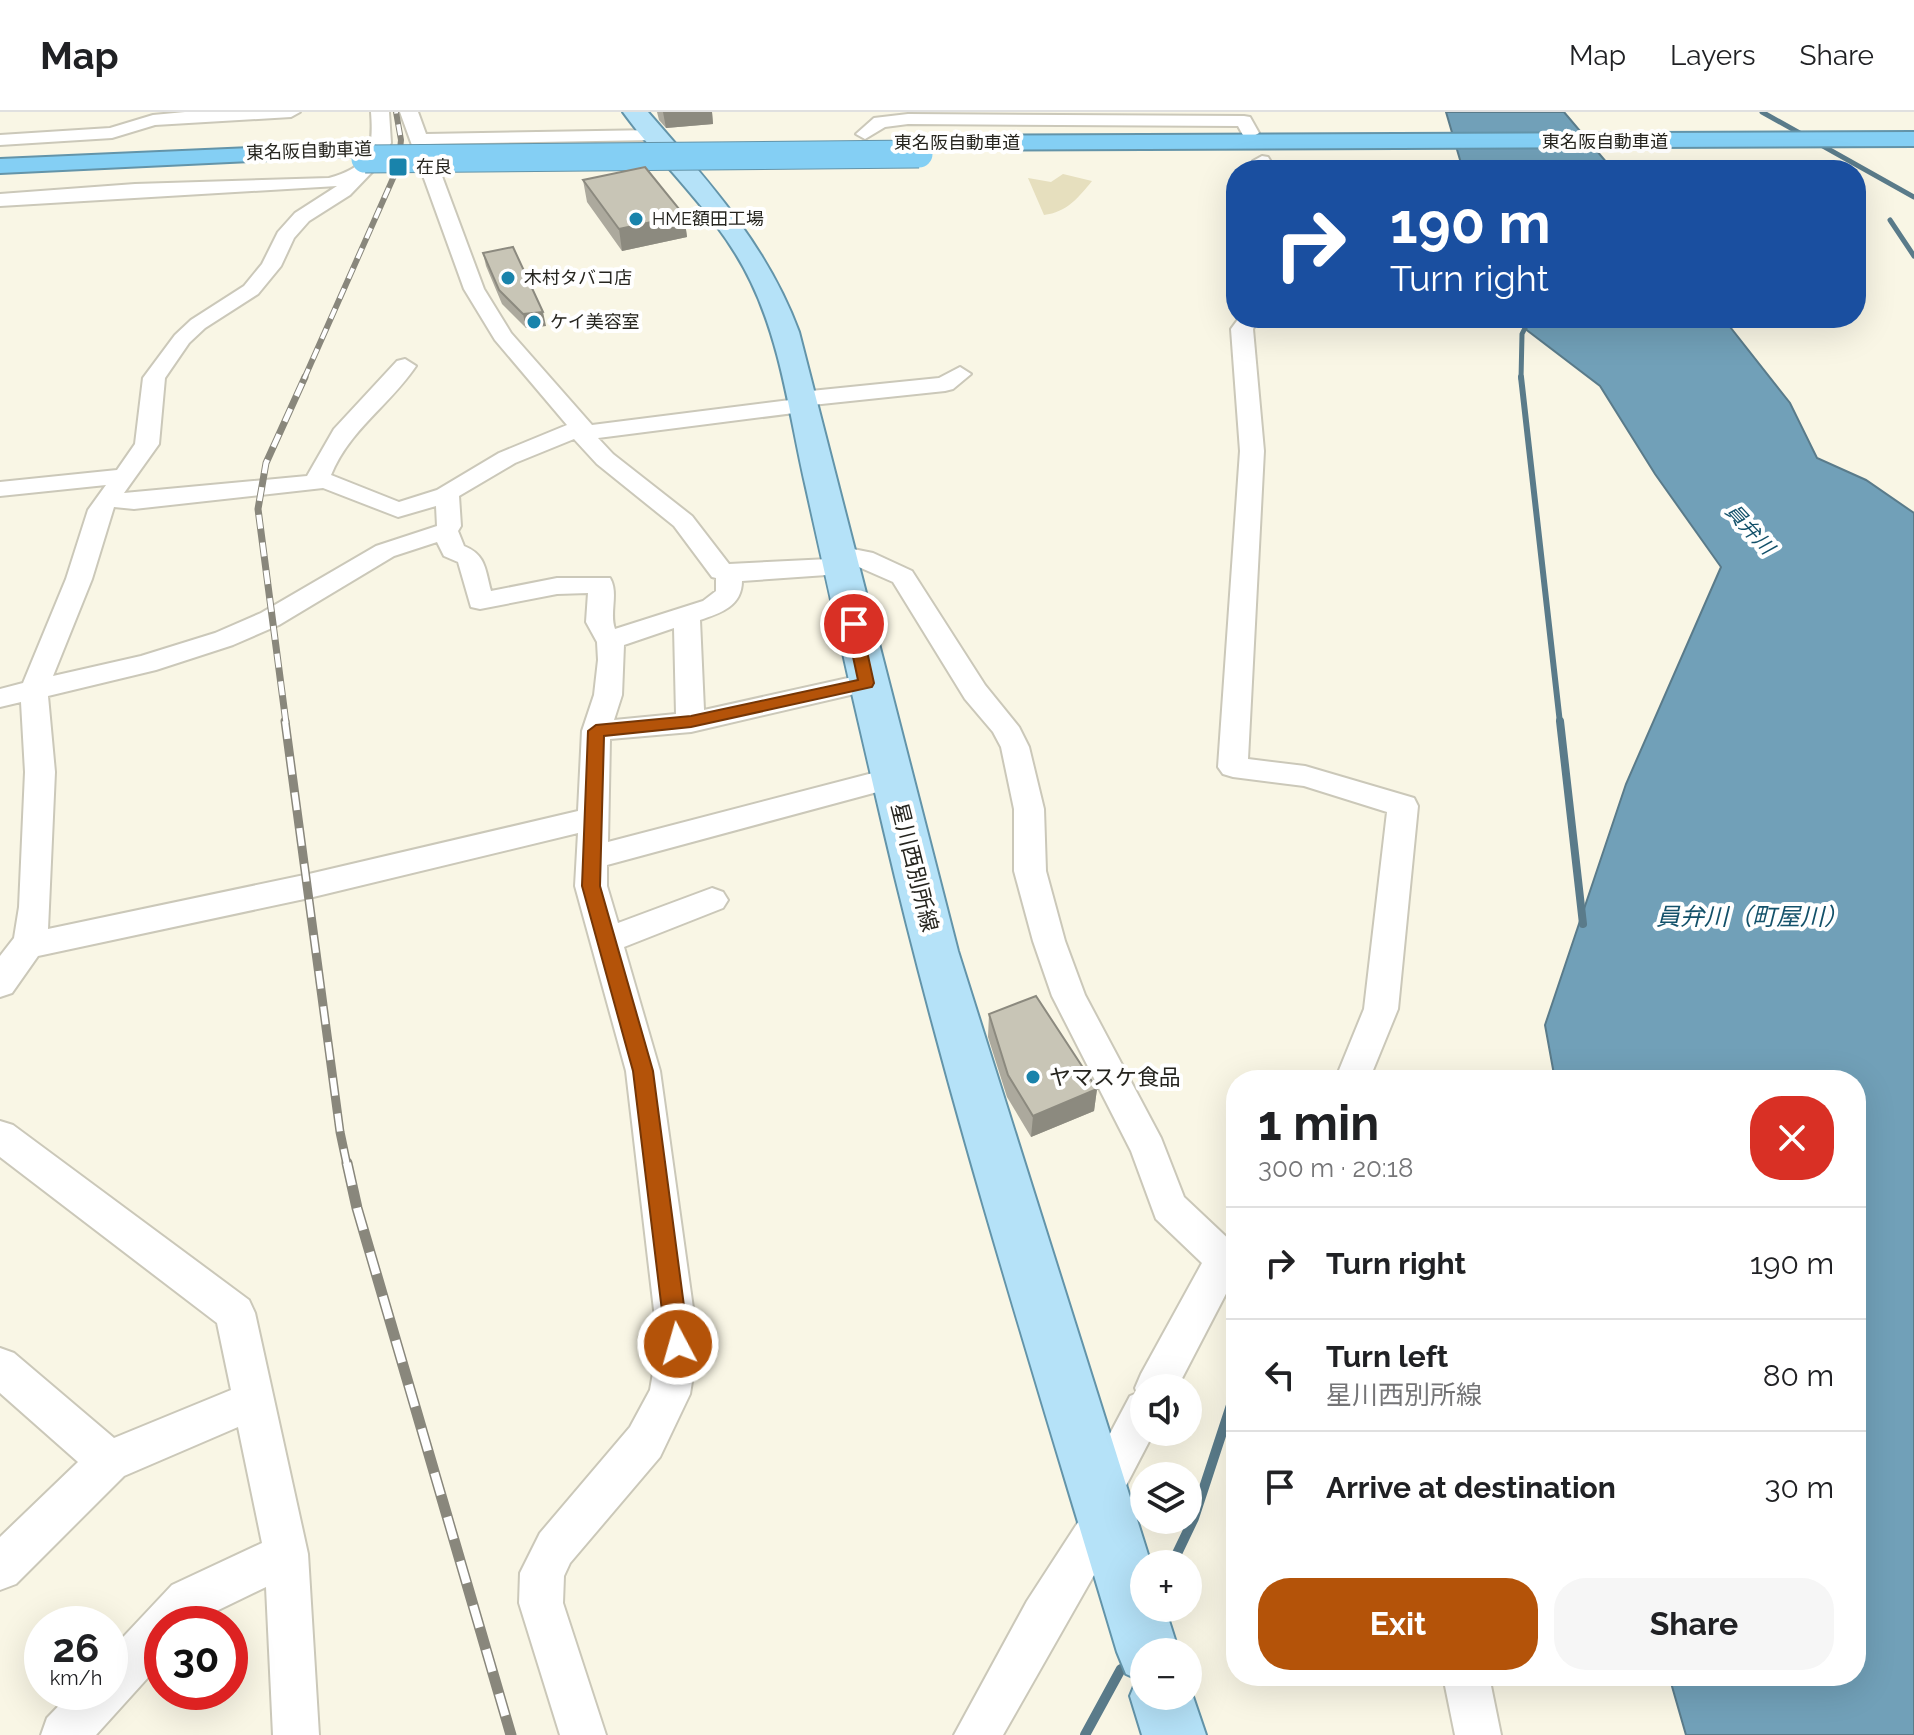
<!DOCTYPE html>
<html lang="en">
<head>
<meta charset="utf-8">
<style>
  body { margin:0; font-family:Raleway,"Noto Sans JP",sans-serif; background:#f6f6f6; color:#202124; height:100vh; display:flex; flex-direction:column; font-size:30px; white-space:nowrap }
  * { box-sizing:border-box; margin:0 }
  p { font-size:26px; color:#757577 }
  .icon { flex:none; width:44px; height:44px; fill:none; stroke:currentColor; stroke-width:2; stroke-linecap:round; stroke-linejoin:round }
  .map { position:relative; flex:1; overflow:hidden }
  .side { position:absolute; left:1226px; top:958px; width:640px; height:616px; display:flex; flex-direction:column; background:#fff; border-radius:32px; box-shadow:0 8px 32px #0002 }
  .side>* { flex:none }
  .top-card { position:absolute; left:1226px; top:48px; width:640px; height:168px; border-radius:32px; box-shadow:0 8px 32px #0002; background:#1a4fa0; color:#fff; overflow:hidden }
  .buttons { position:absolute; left:1130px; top:1262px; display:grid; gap:16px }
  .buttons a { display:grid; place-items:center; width:72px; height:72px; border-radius:50%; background:#fff; box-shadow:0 8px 32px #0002; font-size:40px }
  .speed { position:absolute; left:24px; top:1494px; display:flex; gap:16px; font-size:40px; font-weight:700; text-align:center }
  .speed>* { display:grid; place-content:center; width:104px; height:104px; border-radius:50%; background:#fff; box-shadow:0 8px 32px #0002; line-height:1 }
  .speed small { font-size:20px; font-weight:400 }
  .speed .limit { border:12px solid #d22; background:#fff; color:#111 }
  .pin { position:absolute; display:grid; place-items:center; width:68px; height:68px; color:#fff; margin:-34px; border:4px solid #fff; border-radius:50%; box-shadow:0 2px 8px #0007 }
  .me { position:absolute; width:88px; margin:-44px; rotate:354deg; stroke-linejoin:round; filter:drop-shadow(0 0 6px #0008) }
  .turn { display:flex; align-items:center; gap:28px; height:168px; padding:0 32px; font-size:36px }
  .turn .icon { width:104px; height:104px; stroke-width:2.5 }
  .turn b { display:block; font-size:56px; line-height:68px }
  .round { display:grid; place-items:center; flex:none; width:84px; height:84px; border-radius:32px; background:#f6f6f6 }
  .summary { display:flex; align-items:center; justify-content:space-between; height:136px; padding:0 32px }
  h1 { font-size:48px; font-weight:700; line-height:60px }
  .button { display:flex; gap:16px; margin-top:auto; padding:16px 32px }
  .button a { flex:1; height:92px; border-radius:32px; background:#b45309; color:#fff; font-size:32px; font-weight:700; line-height:92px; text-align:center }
  .button a+a { background:#f6f6f6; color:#202124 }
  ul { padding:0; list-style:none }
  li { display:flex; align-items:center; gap:24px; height:112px; padding:0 32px; border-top:2px solid #e0e0e0 }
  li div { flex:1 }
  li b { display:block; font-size:30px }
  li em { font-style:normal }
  header { display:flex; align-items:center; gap:48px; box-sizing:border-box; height:112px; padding:0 40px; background:#fff; border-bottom:2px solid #e0e0e0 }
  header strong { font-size:38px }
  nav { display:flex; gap:44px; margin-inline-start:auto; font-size:28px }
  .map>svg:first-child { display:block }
  .green { fill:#e6dfbe }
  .water { fill:#71a0b8; stroke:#5a7b8a; stroke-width:2 }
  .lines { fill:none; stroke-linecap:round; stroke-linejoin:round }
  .stream-far3 { stroke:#5a7b8a; stroke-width:5 }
  .stream-far2 { stroke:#5a7b8a; stroke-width:6 }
  .stream-far1 { stroke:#5a7b8a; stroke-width:8 }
  .stream { stroke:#5a7b8a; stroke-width:10 }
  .street-casing { stroke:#cbc8b9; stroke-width:4 }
  .primary-casing { stroke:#6394a9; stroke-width:4 }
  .highway-casing { stroke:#6394a9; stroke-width:4 }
  .street { fill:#fff; fill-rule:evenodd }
  .primary { fill:#b5e2f8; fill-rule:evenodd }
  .highway { fill:#84cff4; fill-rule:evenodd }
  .rail-far3-casing { stroke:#89877c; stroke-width:6 }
  .rail-far2-casing { stroke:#89877c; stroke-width:7 }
  .rail-far1-casing { stroke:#89877c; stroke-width:9 }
  .rail-casing { stroke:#89877c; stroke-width:11 }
  .rail-far3 { stroke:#fff; stroke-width:4; stroke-dasharray:11; stroke-linecap:butt }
  .rail-far2 { stroke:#fff; stroke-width:5; stroke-dasharray:14; stroke-linecap:butt }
  .rail-far1 { stroke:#fff; stroke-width:6; stroke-dasharray:18; stroke-linecap:butt }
  .rail { stroke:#fff; stroke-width:8; stroke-dasharray:23; stroke-linecap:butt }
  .highway-bridge-casing { stroke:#6394a9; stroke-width:29; stroke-linecap:butt }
  .highway-bridge { stroke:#84cff4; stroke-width:27 }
  .wall { fill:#aca99d }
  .shaded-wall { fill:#8c8a7f }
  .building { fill:#c8c5b6; stroke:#8c8a7f; stroke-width:2 }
  .route { fill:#b45309; stroke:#753606; stroke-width:2 }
  .poi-dot { fill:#1983ab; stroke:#fff; stroke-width:3 }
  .labels { text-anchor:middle; stroke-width:8; stroke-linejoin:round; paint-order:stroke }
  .far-street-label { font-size:18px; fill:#26251f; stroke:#fff }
  .far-poi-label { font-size:18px; fill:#26251f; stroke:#fff; text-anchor:start }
  .far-water-label { font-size:20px; font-style:italic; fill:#13516a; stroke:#fff }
  .street-label { font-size:22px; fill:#26251f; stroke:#fff }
  .poi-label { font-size:22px; fill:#26251f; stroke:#fff; text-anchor:start }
  .water-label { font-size:24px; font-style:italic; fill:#13516a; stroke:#fff }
</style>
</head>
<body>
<header>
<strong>Map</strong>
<nav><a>Map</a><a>Layers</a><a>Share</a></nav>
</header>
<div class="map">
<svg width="1914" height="1623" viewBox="0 0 1914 1623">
  <rect width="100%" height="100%" fill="#f9f6e5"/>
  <path class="green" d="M1063,62L1092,69C1078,86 1067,100 1044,103L1028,66L1051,70Z"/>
  <path class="water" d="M1446,0H1564L1613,58H1463Z
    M1511,206H1723L1790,291L1817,346L1866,368L1914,401V1623H1686L1669,1564H1856V968H1555L1545,913L1626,672L1721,455L1655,362L1600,274Z"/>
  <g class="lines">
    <path class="stream-far3" d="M1762,0L1914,85
      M1890,108L1914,144
      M1521,267L1522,222L1530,206"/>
    <path class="stream-far2" d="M1521,265L1560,611"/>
    <path class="stream-far1" d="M1560,609L1583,812"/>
    <path class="stream" d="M1172,1452L1194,1406L1236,1278
      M1085,1623L1121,1557"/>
    <defs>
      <path id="street" d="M185,0H300L291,5L155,13L112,26L0,33V23L110,16L153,3Z
        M371,0H389L391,31L374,58L350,83L309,109L294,126L281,154L258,182L205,216L189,231L165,266L159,332L124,381L307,364L334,317L397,249L405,247L416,254C389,294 350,317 331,363L399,390L437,378L499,341L567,313L495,228L464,177L400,0H418L426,22L655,18L664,23L655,28L430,32L484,177L511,221L592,313L790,288L793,282L801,280L939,266L960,255L971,262L953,277L945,279L812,293L810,299L598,326L613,342L692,404L729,452L829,447L825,442L829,437L838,434L873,441L912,459L985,573L1019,615L1029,635L1044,697L1046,759L1065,829L1085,883L1161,1026L1184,1085L1236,1134V1177L1230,1174L1177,1276H1144V1320H1154L1118,1389L1127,1405L1003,1623H954L1027,1489L1086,1398L1078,1382L1130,1284L1137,1281L1135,1276L1141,1262L1202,1151L1156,1107L1131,1039L1052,884L1033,829L1014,759V697L1001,635L993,620L965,587L893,470L852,452L850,459L841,462L742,469C742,494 721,501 700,508L704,598L866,562L876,565L880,571L876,577L691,620L610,627L608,730L892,656L902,659L907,666L902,673L892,676L607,753V774L618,811L712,776L723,780L728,788L723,796L624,835L660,959L698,1232L690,1282L660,1345L570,1451L564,1464L563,1491L606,1623H560L519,1491L520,1461L540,1421L630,1315L650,1278L658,1232L626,959L575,774L578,721L309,786L38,844L12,881L0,885V844L14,826L19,795L25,660L21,590L0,595V577L23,571L66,467L88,398L106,373L0,384V370L117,358L135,332L143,266L175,223L191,208L244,174L262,152L278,120L295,101L337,74L0,94V82L135,72L329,66C369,55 374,39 371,0ZM574,327L597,352L674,414L712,465L716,466V479L703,489L615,517C609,501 619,481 610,466H557L491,479C485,457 486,443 464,434L458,419L461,414L459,384L515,351ZM323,376L398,405L436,394L437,414L376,434L261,501L215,521L141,544L53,564L92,467L114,395L134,397ZM437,430L444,444L458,450L471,495L480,497L557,482L588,481L586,510L597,530L598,548L594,583L582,619L578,699L309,762L48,817L55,660L48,584L156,558L233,533L279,513L394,444ZM674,516L676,602L614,608L622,583L624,533Z
        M908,2L1244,4L1250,5L1259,21L1250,26L1244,25L1238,14L908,12L885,15L865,27L856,22L874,6Z
        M1262,44L1268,45L1276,58H1258L1253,49Z
        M1239,206H1260L1253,217L1264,339L1248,647L1305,654L1414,686L1418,694L1398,897L1369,968H1335L1364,897L1387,700L1304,674L1233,665L1223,662L1218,655L1240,339L1231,217Z
        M0,1009L13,1013L249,1188L255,1201L308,1442L319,1623H273L266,1475L204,1505L197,1512H162V1550L96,1623H41L47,1606L72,1580H110V1539L172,1473L262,1431L238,1315L124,1364L16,1472L0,1478V1425L78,1350L0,1281V1236L14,1241L114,1326L231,1278L217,1211L0,1045Z
        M1443,1564H1489L1501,1623H1455Z"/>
      <path id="primary" d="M623,0H648C708,69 767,133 799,220L958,839L1151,1452H1144V1496H1165L1179,1540H1144V1584H1188V1570L1206,1623H1142L1130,1584L1137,1567L1126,1562L1117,1540C1036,1268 949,996 884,719C857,605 831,490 806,376C790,307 782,234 751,170C720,104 665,58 623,0Z"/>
      <path id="highway" d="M1914,20V34L919,38L910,36L907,31L910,26L919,24Z
        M368,31L377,33L380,38L377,43L0,61V47Z"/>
    </defs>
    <use href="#street" class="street-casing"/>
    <use href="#primary" class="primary-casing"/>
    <use href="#highway" class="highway-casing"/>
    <use href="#street" class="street"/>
    <use href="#primary" class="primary"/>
    <use href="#highway" class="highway"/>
    <defs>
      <path id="rail-far3" d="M304,267L398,55L401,28L396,0"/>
      <path id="rail-far2" d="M286,611L258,397L266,351L305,265"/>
      <path id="rail-far1" d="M285,609L340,1020L347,1053"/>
      <path id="rail" d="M347,1051L357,1096L511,1623"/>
    </defs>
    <use href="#rail-far3" class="rail-far3-casing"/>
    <use href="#rail-far2" class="rail-far2-casing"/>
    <use href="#rail-far1" class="rail-far1-casing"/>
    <use href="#rail" class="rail-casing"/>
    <use href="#rail-far3" class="rail-far3"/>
    <use href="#rail-far2" class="rail-far2"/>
    <use href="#rail-far1" class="rail-far1"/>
    <use href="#rail" class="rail"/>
    <defs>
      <path id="highway-bridge" d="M365,47L919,42"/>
    </defs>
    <use href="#highway-bridge" class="highway-bridge-casing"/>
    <use href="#highway-bridge" class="highway-bridge"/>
  </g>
  <path class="wall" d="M657,0H712L713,12L666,16L659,8Z
    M583,68L684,103L687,125L622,139L587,90Z
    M483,141L546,214L526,216L502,192L486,154Z
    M989,902L1097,977L1094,999L1031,1025L1007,985L988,925Z"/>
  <path class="shaded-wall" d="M663,0H712L713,12L666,16Z
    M684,103L687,125L622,139L619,117Z
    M543,200L546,214L526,216L523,202Z
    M1097,977L1094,999L1031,1025L1033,1004Z"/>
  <path class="building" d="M645,55L684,103L619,117L583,68Z
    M513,135L543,200L523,202L499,178L483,141Z
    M1036,884L1097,977L1033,1004L1008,963L989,902Z"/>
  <path class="route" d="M854,508L861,512L874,571L872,575L691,615L604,624L600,774L653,959L689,1232L686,1240L678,1243L670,1240L666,1232L633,959L582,774L588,619L596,613L691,604L858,568L846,512Z"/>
  <g class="poi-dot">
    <rect x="388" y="45" width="20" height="20" rx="4"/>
    <circle cx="636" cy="107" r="8"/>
    <circle cx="508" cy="166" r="8"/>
    <circle cx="534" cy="210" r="8"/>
    <circle cx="1033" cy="965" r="8"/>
  </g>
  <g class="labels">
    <g class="far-street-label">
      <text x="1605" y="36">東名阪自動車道</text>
      <text x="957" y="37">東名阪自動車道</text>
      <text transform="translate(309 39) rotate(-2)" y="6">東名阪自動車道</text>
    </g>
    <g class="far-poi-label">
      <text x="416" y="61">在良</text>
      <text x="652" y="113">HME額田工場</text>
      <text x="524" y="172">木村タバコ店</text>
      <text x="550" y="216">ケイ美容室</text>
    </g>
    <g class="far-water-label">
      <text transform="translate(1750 417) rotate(47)" y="7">員弁川</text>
    </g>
    <g class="street-label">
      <text transform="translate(915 755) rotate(76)" y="8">星川西別所線</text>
    </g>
    <g class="poi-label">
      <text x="1049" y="973">ヤマスケ食品</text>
    </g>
    <g class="water-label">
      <text x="1752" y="813">員弁川（町屋川）</text>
    </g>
  </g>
</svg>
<div class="buttons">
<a><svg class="icon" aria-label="sound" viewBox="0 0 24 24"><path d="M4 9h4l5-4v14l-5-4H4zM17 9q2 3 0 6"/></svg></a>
<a><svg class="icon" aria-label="layers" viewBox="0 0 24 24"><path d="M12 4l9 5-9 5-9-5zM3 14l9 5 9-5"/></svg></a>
<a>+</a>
<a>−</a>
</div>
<div class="speed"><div>26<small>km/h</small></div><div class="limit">30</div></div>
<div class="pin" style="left:854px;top:512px;background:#d93025"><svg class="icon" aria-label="arrive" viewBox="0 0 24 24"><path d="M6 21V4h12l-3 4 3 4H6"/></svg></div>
<svg class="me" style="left:678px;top:1232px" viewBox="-20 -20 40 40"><circle r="17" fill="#b45309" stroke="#fff" stroke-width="3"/><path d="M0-11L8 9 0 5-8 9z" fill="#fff"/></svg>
<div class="top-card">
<div class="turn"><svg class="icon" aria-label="right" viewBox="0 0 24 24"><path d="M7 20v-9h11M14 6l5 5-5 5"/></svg><div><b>190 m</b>Turn right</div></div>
</div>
<section class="side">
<div class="summary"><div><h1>1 min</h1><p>300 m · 20:18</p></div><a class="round" style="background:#d93025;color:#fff"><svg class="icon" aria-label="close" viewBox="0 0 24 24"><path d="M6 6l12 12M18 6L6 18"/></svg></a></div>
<ul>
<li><svg class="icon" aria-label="right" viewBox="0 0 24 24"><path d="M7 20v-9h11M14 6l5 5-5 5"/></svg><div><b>Turn right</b></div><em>190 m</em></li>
<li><svg class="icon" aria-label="left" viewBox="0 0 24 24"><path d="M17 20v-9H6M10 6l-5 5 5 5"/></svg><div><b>Turn left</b><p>星川西別所線</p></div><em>80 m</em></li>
<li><svg class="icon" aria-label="arrive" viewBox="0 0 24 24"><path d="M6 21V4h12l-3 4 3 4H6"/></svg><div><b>Arrive at destination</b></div><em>30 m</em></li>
</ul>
<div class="button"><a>Exit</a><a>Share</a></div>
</section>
</div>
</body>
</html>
